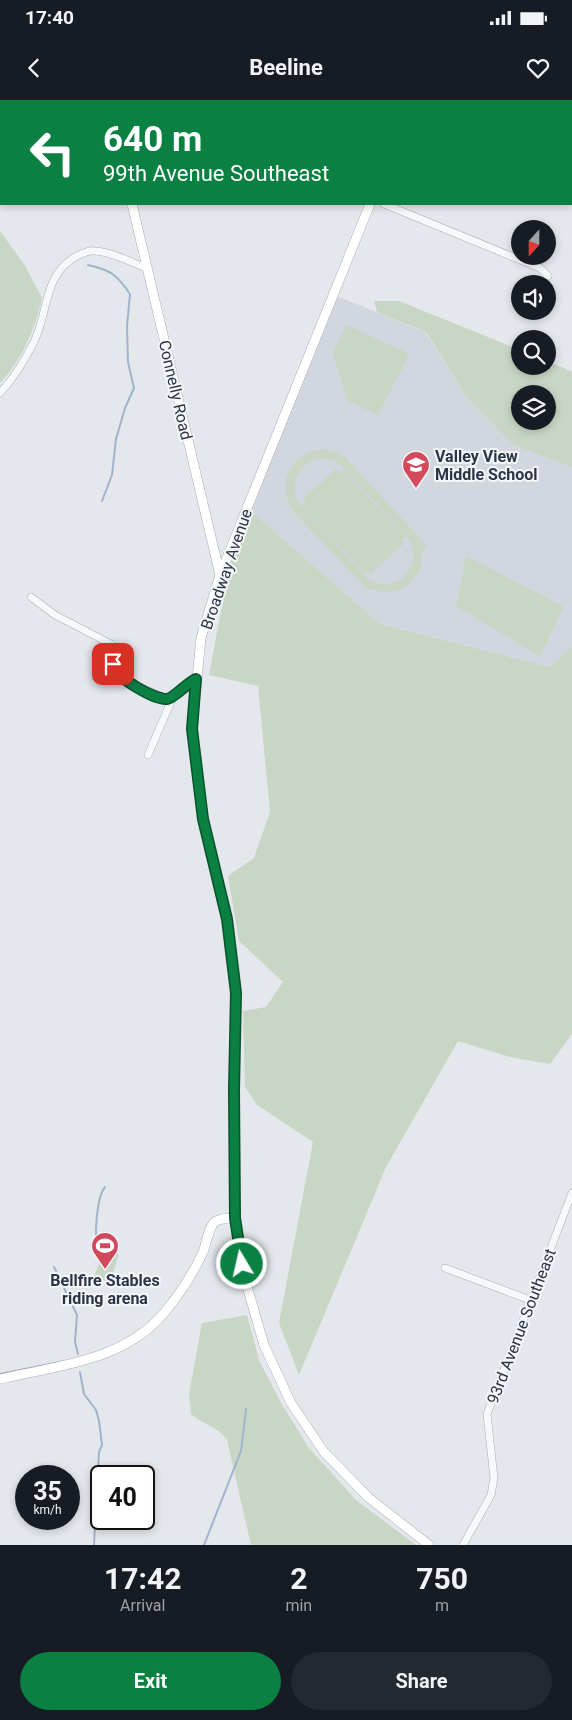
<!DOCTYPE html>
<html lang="en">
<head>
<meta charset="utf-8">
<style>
  body { margin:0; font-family:Roboto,sans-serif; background:#242831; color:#f1f3f6; height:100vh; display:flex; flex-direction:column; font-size:19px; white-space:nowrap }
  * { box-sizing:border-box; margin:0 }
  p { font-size:16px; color:#9ea1a6 }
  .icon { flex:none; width:28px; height:28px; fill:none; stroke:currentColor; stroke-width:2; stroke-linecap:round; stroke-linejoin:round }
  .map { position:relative; height:1445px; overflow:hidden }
  .sheet { display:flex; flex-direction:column; background:#171b24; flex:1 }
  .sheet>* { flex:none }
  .top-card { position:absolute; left:0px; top:0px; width:572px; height:105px; box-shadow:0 2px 8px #0003; background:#0b8043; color:#fff; overflow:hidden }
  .needle { width:32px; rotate:201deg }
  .buttons { position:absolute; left:511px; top:120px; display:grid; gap:10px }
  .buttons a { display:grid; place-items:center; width:45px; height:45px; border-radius:50%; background:#171b24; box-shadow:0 2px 8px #0003; font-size:25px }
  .speed { position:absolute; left:15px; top:1365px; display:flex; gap:10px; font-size:25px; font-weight:700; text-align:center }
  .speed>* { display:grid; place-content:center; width:65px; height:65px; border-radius:50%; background:#171b24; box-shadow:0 2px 8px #0003; line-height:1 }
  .speed small { font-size:12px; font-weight:400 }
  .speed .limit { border:2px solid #111; border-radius:8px; background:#fff; color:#111 }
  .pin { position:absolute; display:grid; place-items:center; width:42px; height:42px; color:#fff; margin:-21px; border-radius:10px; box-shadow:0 2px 8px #0006 }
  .me { position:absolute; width:55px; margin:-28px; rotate:351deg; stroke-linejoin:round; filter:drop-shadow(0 0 4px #0008) }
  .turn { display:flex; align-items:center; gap:18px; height:105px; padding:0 20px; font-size:22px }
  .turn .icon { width:65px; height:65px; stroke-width:2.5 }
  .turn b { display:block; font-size:35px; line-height:42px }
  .eta { display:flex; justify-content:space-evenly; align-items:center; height:85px; text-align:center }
  .eta b { font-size:30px; font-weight:700; line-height:35px }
  .cta { display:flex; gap:10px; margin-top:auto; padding:10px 20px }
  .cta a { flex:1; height:58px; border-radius:30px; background:#0b8043; color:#fff; font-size:20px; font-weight:700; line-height:58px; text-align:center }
  .cta a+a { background:#242831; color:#f1f3f6 }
  .status { display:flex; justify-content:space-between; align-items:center; height:35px; padding:0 25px; background:#171b24; direction:ltr }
  .status svg { height:14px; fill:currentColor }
  header { display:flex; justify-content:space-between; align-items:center; height:65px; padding:0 20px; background:#171b24; font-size:22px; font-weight:700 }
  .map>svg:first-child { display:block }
  .built { fill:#d2d6de }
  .green { fill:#c9d6c5; fill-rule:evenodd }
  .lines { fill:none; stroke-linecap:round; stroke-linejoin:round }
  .stream { stroke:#9fb4cc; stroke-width:2 }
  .street-casing { stroke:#a9aeb7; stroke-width:8 }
  .secondary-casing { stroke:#a9aeb7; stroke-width:10 }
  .street { stroke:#f7f8fa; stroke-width:7 }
  .secondary { stroke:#fff; stroke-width:9 }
  .route-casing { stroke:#07532c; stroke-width:12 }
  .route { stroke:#0b8043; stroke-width:9 }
  .labels { text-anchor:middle; stroke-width:4; stroke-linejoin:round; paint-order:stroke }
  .street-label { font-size:16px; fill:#2b3445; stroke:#f4f6f9 }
  .poi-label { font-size:16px; font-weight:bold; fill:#2b3445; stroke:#f4f6f9; text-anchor:start }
</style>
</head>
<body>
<div class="status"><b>17:40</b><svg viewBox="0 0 49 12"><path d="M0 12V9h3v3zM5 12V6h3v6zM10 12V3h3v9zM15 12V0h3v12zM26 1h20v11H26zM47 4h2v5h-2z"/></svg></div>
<header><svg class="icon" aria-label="back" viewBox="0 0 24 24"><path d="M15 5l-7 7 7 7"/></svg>Beeline<svg class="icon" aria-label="heart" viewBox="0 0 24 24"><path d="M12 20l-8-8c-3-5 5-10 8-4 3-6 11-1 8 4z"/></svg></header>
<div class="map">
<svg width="572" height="1445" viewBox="0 0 572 1445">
  <rect width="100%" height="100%" fill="#e4e7ec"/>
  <path class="built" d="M337,196L425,232L465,295L514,344L572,367V546L550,567L380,524L251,411Z"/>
  <path class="green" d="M0,131L24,164L42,198C35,229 22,260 0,283Z
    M374,201H399L520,250V266H548V261L572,272V367L514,345L465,295L426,232L377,212ZM520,294H548V321H520Z
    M346,225L407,253L408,257L378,315L347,300L333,253Z
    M323,349L339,353L346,358L427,446C420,453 423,458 420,467C412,492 386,497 365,487L292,410C276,382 291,353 323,349ZM321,358L335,361L344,368L409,440C424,468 395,496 368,479L296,400C290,379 300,362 321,358Z
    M336,369L339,372L343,369L405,437L402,440L404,443L371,474L368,471L365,474L302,406L306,402L303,399Z
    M251,411L380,524L550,567L572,546V934L550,964L510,957L458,941L386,1067L299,1275L279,1223L313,1042L257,1005L245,987L243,911L266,907L283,882L239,841L228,776L254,758L270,712L258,586L209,575L235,437Z
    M466,456L561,505L563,509L540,556L456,506Z
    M104,1149L119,1154L110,1183L94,1177Z
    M247,1215L259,1260L281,1303L309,1348L356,1400L416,1445H251L227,1340C216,1325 205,1326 191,1314L189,1294L202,1223Z"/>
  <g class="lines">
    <path class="stream" d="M88,165C111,170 117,175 130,194L127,226L128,262L134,288L125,308L116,339L112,375L102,401
      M99,1150C93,1140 97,1096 105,1087
      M54,1167L77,1215L75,1242L78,1254
      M80,1272L84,1294L96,1310L99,1321L102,1345L99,1352L94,1445
      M0,1274L65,1261
      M204,1445L241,1351L246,1309"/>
    <defs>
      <path id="street" d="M493,0L496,1
        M571,50H572
        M384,104L540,168L548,176
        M0,293C14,278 25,260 34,242C49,211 43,174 77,156C83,153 89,150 95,151C112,152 131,162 146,168
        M31,497L55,515L111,544L115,549L114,569L130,583L168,599C178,595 185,584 196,579
        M148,655L173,597
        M445,1168L530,1200
        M463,1445L491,1395L494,1378L487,1314L572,1093"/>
      <path id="secondary" d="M110,0L111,1
        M409,1L410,0
        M132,104L220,475
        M370,104L220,475L201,538L192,629L203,719L227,819L236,893L234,990L235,1118L245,1179L264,1245L291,1303L324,1352L369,1398L429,1445
        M0,1279C56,1266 124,1261 164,1213C179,1195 193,1174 203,1152C207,1143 208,1126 216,1121C222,1118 229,1118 235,1118"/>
    </defs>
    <use href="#street" class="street-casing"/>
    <use href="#secondary" class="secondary-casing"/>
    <use href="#street" class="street"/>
    <use href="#secondary" class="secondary"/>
  </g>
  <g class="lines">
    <defs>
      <path id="route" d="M113,564C114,577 155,600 167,599C174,598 187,583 196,579L192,629L203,719L227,819L236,893L234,990L235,1118L242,1164"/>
    </defs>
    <use href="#route" class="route-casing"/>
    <use href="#route" class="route"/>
  </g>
  <defs>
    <symbol id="school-pin" viewBox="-11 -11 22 30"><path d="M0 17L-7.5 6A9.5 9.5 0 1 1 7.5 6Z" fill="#d1495b" stroke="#f4f6f9"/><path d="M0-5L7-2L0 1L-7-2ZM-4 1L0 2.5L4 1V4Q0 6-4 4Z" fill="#fff"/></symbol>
    <symbol id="stadium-pin" viewBox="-11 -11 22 30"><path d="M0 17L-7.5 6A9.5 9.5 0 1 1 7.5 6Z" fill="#d1495b" stroke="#f4f6f9"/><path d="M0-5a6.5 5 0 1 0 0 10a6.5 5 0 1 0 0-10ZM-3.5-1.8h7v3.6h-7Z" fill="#fff"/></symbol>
  </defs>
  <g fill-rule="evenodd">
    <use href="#school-pin" x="400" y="349" width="32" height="43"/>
    <use href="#stadium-pin" x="89" y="1130" width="32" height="43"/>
  </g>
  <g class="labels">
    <g class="street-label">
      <text transform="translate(176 290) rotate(77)" y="6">Connelly Road</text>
      <text transform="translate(226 469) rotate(-71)" y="6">Broadway Avenue</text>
      <text transform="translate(521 1226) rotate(-69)" y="6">93rd Avenue Southeast</text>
    </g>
    <g class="poi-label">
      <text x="435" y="362">Valley View<tspan x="435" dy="18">Middle School</tspan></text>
      <text x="105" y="1186" text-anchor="middle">Bellfire Stables<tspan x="105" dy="18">riding arena</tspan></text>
    </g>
  </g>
</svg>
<div class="buttons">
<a><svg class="needle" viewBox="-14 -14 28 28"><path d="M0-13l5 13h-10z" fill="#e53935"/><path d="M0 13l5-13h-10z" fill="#9ea1a6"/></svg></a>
<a><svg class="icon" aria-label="sound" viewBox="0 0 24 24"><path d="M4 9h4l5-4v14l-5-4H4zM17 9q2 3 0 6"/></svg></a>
<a><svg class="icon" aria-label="search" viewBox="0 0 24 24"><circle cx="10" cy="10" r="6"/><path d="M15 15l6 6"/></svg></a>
<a><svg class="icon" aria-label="layers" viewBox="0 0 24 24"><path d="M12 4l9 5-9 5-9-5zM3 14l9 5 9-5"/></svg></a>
</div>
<div class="speed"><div>35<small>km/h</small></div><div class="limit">40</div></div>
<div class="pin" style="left:113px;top:564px;background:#d93025"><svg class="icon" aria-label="arrive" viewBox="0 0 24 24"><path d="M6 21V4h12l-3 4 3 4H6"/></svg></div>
<svg class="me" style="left:242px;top:1164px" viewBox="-20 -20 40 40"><circle r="17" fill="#0b8043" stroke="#fff" stroke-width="3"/><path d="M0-11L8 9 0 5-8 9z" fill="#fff"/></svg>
<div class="top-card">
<div class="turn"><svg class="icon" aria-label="left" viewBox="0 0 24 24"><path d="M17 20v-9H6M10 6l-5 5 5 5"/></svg><div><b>640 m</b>99th Avenue Southeast</div></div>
</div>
</div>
<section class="sheet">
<div class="eta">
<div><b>17:42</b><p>Arrival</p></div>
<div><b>2</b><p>min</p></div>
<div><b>750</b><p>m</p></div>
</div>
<div class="cta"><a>Exit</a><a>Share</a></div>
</section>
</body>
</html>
